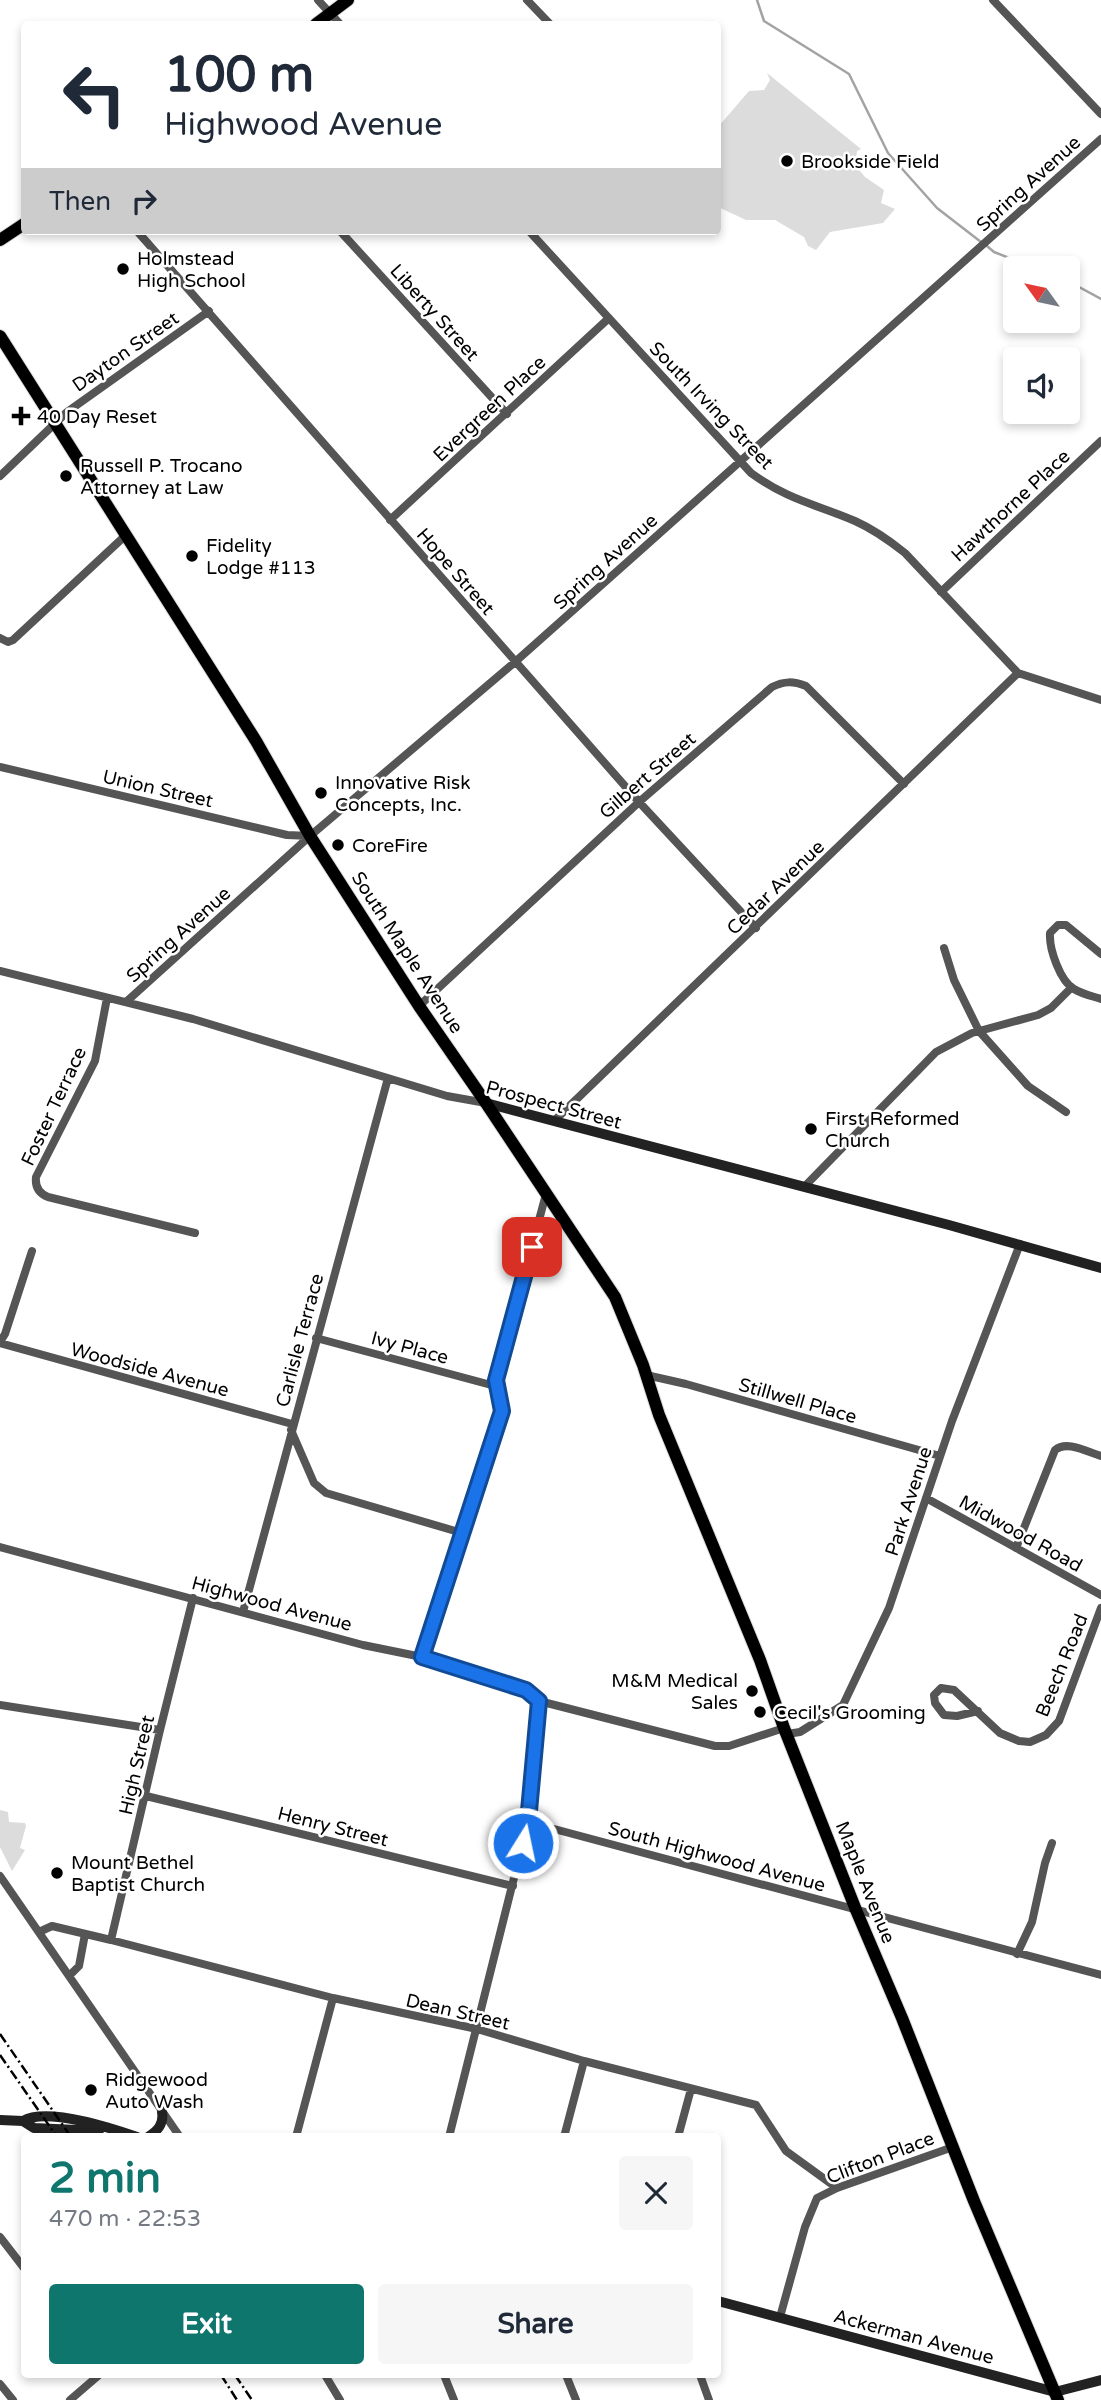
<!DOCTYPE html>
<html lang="en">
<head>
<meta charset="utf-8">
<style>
  body { margin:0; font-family:"Varela Round",sans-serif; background:#f6f6f7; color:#1f2937; height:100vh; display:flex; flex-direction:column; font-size:26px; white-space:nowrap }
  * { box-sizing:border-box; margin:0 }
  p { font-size:23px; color:#747a83 }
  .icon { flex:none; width:38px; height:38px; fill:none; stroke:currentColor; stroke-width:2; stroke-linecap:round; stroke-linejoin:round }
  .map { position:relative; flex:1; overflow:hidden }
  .side { position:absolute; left:21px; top:2133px; width:700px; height:245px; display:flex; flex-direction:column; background:#fff; border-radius:7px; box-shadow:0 4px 10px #0003 }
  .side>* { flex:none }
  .guide { position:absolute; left:21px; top:21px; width:700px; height:214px; border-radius:7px; box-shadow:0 4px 10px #0003; background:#fff; color:#1f2937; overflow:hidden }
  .needle { width:46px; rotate:303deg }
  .controls { position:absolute; left:1003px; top:256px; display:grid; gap:14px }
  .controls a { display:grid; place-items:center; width:77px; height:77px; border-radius:7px; background:#fff; box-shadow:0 4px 10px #0003; font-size:35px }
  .pin { position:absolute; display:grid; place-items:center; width:60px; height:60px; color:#fff; margin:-30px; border-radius:14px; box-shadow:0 4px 10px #0006 }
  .me { position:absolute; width:77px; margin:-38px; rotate:10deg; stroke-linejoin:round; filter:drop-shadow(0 0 5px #0008) }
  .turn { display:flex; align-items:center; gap:24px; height:147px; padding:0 28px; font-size:32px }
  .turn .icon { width:91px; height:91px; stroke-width:2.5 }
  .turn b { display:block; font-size:49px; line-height:60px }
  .then { display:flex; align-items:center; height:66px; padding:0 28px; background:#0003; gap:14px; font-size:26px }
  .round { display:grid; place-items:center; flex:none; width:74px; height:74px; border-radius:7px; background:#f6f6f7 }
  .head { display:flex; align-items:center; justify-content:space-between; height:119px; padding:0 28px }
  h1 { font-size:42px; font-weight:700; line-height:52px; color:#0f766e }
  .button { display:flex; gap:14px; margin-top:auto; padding:14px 28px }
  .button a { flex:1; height:80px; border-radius:7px; background:#0f766e; color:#fff; font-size:28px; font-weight:700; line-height:80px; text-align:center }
  .button a+a { background:#f6f6f7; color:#1f2937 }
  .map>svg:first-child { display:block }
  .green { fill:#dcdcdc }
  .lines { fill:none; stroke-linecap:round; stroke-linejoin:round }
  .stream { stroke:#a3a3a3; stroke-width:2.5 }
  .primary-casing { stroke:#dbdbdb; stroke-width:14 }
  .street { stroke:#555; stroke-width:8 }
  .secondary { stroke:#222; stroke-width:10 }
  .primary { stroke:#000; stroke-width:12 }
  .rail { stroke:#000; stroke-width:2.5; stroke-dasharray:10 3.5 2 3.5; stroke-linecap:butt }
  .route-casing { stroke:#114b97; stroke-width:18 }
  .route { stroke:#1a73e8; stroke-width:12 }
  .poi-dot { fill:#000; stroke:#fff; stroke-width:2.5 }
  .labels { text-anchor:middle; stroke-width:5; stroke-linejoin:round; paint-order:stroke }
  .poi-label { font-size:19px; fill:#000; stroke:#fff; text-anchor:start }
  .street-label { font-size:19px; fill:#000; stroke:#fff }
</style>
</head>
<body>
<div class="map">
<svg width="1101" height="2400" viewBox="0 0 1101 2400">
  <rect width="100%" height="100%" fill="#fff"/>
  <path class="green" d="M767,73L861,149L857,151L855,165L865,177L884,190L881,203L895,209L883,223L830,232L816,250L808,246L804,237L775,220H746L718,207V127L749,91L764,90L770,80Z
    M0,1810L8,1812L9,1822L25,1823L26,1826L20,1848L25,1850L12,1871L0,1847Z"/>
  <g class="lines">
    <path class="stream" d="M757,0L764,21L849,74L888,153L937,208L981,242
      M987,246L994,252L1035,268
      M1068,281L1101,299"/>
    <defs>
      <path id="primary" d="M316,24L348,0
        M0,240L24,224
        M0,336L256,741L310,836L419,1006L486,1103L615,1297L643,1365L659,1415L760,1660L784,1728L856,1910L902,2018L974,2201L1058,2400"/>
    </defs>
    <use href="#primary" class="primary-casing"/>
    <path class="street" d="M318,0L340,24
      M527,0L550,24
      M993,0L1101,114
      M137,231L639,802L756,928
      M340,231L507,414
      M529,231L751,473C788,500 815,504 855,521C873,529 890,541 905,553L1018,673L1101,700
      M0,476L67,412L209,311
      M390,520L609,318
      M941,592L1101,441
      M0,638L8,642L13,640L126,535
      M0,767L287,835L310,836
      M944,948L954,980L979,1031L1028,1086L1066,1112
      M1101,954L1066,925H1058L1050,933C1049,949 1060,981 1074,989C1082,994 1092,996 1101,999
      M0,971L193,1019L447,1096L486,1103
      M107,998L95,1061L36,1177C35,1186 38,1193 48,1197L195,1233
      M126,1002L310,836L515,662L642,549L1101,139
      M419,1006L639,802L772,687C784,681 793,681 806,686L904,784
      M554,1121L1018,673
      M805,1186L936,1052L972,1033L1038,1015L1051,1008L1071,988
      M316,1338L495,1386
      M0,1342L5,1334L32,1251
      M0,1343L292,1424
      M646,1375L686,1384L940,1456
      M291,1430L314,1483L326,1493L462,1533
      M926,1498L1101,1595
      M0,1547L363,1645L422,1657L525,1690L539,1701L528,1822L449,2137
      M1016,1548L1055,1450C1067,1440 1087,1452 1101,1456
      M243,1612L388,1078
      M422,1657L502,1411L496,1380L546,1194
      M539,1701L715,1746H729L784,1728
      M0,1705L160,1730
      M978,1711L957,1716L944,1715L935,1703L934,1695L941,1688L954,1690L1000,1733L1019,1741L1030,1742L1046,1735L1059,1721L1101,1608
      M787,1734L800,1732L843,1705L889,1608L952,1421L1020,1244
      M146,1796L513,1886
      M528,1822L1101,1975
      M0,1876L180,2137
      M39,1932L52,1926L111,1940L333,1998L477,2029L584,2061L756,2105L786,2151L837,2188
      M111,1940L160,1730L193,1598
      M1017,1954L1032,1922L1045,1863L1052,1843
      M69,1976L79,1966L85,1934
      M296,2137L333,1998
      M564,2137L584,2061
      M678,2137L691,2089
      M0,2237L24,2268
      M780,2317L805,2227L817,2198L837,2188L953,2147
      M325,2375L340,2400
      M444,2375L454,2400
      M566,2375L576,2400
      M700,2375L709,2400
      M0,2384L13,2400
      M70,2400L99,2375"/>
    <path class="secondary" d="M486,1103L949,1225L1101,1268
      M0,2120L23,2121L34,2128L76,2130L100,2129
      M23,2121C46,2107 111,2128 137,2137
      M148,2137C158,2131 164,2124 162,2112
      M718,2301L1055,2392L1101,2380"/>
    <use href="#primary" class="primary"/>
    <path class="rail" d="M0,2034L71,2137
      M0,2055L57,2137
      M221,2375L237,2400
      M235,2375L252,2400"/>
  </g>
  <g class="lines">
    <defs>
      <path id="route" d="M523,1843L528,1822L539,1701L526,1690L422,1657L502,1411L496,1380L532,1247"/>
    </defs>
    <use href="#route" class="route-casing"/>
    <use href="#route" class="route"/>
  </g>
  <g class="poi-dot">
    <circle cx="787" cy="161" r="7"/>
    <circle cx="123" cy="269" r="7"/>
    <path d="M17.5 405.5h7v7h7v7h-7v7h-7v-7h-7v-7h7z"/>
    <circle cx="66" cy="476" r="7"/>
    <circle cx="192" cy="556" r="7"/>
    <circle cx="321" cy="793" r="7"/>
    <circle cx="338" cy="845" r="7"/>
    <circle cx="811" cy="1129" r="7"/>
    <circle cx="752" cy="1691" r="7"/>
    <circle cx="760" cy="1712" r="7"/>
    <circle cx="57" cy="1873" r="7"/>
    <circle cx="91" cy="2090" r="7"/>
  </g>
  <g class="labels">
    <g class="poi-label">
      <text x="801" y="168">Brookside Field</text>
      <text x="137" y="265">Holmstead<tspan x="137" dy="22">High School</tspan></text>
      <text x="37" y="423">40 Day Reset</text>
      <text x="80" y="472">Russell P. Trocano<tspan x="80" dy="22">Attorney at Law</tspan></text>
      <text x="206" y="552">Fidelity<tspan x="206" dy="22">Lodge #113</tspan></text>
      <text x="335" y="789">Innovative Risk<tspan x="335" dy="22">Concepts, Inc.</tspan></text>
      <text x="352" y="852">CoreFire</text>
      <text x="825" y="1125">First Reformed<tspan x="825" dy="22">Church</tspan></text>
      <text x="738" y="1687" text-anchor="end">M&amp;M Medical<tspan x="738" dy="22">Sales</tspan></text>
      <text x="774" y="1719">Cecil's Grooming</text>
      <text x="71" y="1869">Mount Bethel<tspan x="71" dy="22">Baptist Church</tspan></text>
      <text x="105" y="2086">Ridgewood<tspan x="105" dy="22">Auto Wash</tspan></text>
    </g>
    <g class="street-label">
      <text transform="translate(1028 183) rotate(-42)" y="7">Spring Avenue</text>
      <text transform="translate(435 312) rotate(48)" y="7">Liberty Street</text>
      <text transform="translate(125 351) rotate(-35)" y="7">Dayton Street</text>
      <text transform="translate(712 405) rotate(46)" y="7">South Irving Street</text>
      <text transform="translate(489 408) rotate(-43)" y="7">Evergreen Place</text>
      <text transform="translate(1010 505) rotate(-43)" y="7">Hawthorne Place</text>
      <text transform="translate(605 561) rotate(-42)" y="7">Spring Avenue</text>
      <text transform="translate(456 571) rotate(49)" y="7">Hope Street</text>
      <text transform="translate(647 775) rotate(-41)" y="7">Gilbert Street</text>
      <text transform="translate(158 788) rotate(13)" y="7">Union Street</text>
      <text transform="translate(775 887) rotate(-44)" y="7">Cedar Avenue</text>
      <text transform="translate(178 934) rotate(-42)" y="7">Spring Avenue</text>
      <text transform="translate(408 952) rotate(57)" y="7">South Maple Avenue</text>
      <text transform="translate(554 1104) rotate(15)" y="7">Prospect Street</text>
      <text transform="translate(53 1106) rotate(-65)" y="7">Foster Terrace</text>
      <text transform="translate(299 1340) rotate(-75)" y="7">Carlisle Terrace</text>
      <text transform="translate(410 1347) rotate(15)" y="7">Ivy Place</text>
      <text transform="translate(150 1369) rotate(15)" y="7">Woodside Avenue</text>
      <text transform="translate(798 1400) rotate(16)" y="7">Stillwell Place</text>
      <text transform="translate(908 1501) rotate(-72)" y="7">Park Avenue</text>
      <text transform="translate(1021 1533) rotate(29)" y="7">Midwood Road</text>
      <text transform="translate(272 1603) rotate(15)" y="7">Highwood Avenue</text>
      <text transform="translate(1061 1665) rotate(-68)" y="7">Beech Road</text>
      <text transform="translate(136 1765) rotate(-77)" y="7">High Street</text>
      <text transform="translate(333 1826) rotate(14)" y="7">Henry Street</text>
      <text transform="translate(717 1856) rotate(15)" y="7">South Highwood Avenue</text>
      <text transform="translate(866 1882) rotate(68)" y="7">Maple Avenue</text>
      <text transform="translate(458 2011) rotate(13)" y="7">Dean Street</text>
      <text transform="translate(880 2157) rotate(-21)" y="7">Clifton Place</text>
      <text transform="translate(914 2336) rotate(15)" y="7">Ackerman Avenue</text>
    </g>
  </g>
</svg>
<div class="controls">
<a><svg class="needle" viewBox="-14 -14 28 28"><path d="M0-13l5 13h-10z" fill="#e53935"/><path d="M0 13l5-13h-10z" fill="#747a83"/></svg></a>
<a><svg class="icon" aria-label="sound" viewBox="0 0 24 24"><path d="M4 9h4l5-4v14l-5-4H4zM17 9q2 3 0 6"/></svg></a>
</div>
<div class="pin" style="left:532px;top:1247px;background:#d93025"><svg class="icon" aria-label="arrive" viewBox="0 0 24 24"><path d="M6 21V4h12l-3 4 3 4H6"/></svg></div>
<svg class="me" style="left:523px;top:1843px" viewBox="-20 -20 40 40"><circle r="17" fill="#1a73e8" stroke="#fff" stroke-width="3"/><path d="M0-11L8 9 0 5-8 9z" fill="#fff"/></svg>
<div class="guide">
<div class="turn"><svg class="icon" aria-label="left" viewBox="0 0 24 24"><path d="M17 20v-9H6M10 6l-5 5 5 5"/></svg><div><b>100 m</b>Highwood Avenue</div></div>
<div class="then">Then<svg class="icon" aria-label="right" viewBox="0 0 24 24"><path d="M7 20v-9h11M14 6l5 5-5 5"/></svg></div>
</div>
<section class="side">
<div class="head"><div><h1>2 min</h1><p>470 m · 22:53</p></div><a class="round"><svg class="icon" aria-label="close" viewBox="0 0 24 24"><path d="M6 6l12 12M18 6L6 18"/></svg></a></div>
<div class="button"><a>Exit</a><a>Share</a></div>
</section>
</div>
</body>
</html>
